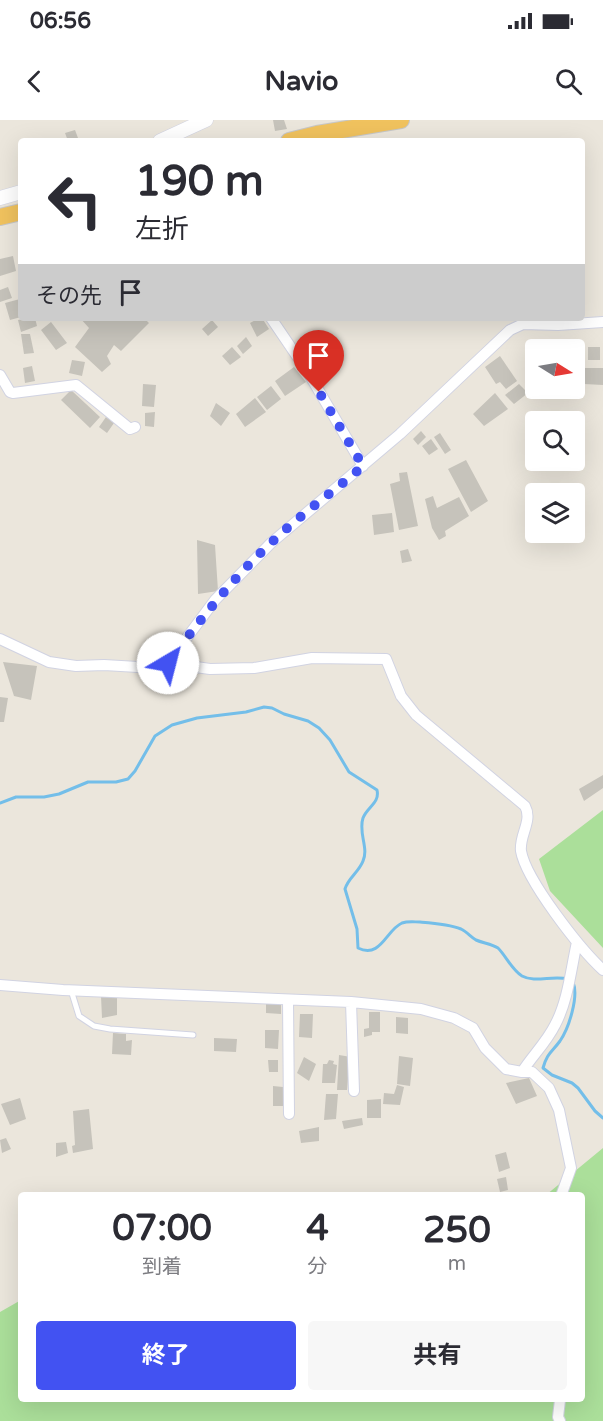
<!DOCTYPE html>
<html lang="ja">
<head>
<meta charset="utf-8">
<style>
  body { margin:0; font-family:"Varela Round","Noto Sans JP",sans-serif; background:#f7f7f7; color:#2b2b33; height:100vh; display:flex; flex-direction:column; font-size:22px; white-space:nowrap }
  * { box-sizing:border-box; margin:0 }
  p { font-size:20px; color:#7c7c81 }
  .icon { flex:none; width:33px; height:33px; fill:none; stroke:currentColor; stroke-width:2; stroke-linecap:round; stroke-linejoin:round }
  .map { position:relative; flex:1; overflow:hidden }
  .side { position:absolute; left:18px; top:1072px; width:567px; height:210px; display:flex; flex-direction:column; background:#fff; border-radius:6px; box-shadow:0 6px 24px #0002 }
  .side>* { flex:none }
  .top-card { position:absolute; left:18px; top:18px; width:567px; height:183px; border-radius:6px; box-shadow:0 6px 24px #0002; background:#fff; color:#2b2b33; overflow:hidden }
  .needle { width:39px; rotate:101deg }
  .controls { position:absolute; left:525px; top:219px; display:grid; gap:12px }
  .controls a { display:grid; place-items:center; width:60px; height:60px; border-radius:6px; background:#fff; box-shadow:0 6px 24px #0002; font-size:30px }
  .pin { position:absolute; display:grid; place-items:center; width:51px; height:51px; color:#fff; margin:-62px -26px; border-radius:50% 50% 50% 0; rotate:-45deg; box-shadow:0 0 6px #0007 }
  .pin .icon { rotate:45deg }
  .me { position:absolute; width:66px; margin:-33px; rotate:37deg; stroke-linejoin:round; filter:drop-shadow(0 0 4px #0008) }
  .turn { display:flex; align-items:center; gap:21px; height:126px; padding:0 18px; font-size:27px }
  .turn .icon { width:78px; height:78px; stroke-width:2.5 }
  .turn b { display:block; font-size:42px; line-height:51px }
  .then { display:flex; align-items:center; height:57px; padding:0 18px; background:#0003; gap:12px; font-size:22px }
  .eta { display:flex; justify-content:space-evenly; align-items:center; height:102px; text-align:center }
  .eta b { font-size:36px; font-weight:700; line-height:42px }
  .cta { display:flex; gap:12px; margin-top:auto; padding:12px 18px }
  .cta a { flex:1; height:69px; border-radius:6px; background:#4252f2; color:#fff; font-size:24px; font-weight:700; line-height:69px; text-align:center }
  .cta a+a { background:#f7f7f7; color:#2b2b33 }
  .status { display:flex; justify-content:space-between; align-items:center; height:42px; padding:0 30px; background:#fff; direction:ltr }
  .status svg { height:16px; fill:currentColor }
  header { display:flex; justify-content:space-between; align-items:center; height:78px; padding:0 18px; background:#fff; font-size:27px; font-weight:700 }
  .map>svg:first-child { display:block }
  .green { fill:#abdf9a }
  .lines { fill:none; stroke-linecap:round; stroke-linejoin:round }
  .stream { stroke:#73bee9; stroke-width:3 }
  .building { fill:#c6c3bb }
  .service-casing { stroke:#d1d3e2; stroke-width:7 }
  .minor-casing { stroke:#d1d3e2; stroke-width:12 }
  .secondary-casing { stroke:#d1d3e2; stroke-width:15 }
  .trunk-casing { stroke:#c7c7c7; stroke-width:18 }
  .service { stroke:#fff; stroke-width:5 }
  .minor { stroke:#fff; stroke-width:10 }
  .secondary { stroke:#fff; stroke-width:14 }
  .trunk { stroke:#f0c25e; stroke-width:16 }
  .route { stroke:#4252f2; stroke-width:10; stroke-dasharray:0 18 }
</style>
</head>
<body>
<div class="status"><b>06:56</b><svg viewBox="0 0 49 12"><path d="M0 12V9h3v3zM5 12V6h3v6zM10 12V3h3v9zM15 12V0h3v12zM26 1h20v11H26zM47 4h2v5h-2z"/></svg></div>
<header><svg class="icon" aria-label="back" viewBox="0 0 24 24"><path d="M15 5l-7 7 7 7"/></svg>Navio<svg class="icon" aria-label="search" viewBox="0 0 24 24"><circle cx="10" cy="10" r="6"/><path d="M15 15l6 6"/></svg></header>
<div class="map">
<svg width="603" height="1301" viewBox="0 0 603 1301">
  <rect width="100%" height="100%" fill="#ebe6dc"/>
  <path class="green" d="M603,690V828L550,771L539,739Z
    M603,1028V1301H0V1192L21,1180V1280H582V1076L546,1075Z"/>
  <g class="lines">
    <path class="stream" d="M0,683L16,677H44L59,674L88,662H116L128,659L135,651L155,616L172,605L197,598L246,592L264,587L272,588L284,594L308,601L319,608L330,620L349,652L377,670C380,683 367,687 363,698C358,713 369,728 363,741C359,752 348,758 345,769L357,809L358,828C381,839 386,810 402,803C408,801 414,802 420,802C433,803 449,804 461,809C467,812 471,817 476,820C483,823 492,824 498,828C506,836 512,850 522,856C535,863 553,855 568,859
      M573,862C579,876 569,908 560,921C552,932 547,933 543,948L552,955L572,963L578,968L595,991L603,998"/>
  </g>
  <path class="building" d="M273,0H284L287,9L275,11Z
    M75,10L78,18L68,21L65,13Z
    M13,136L16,151L0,156V139Z
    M8,167L12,178L0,182V170Z
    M20,179L21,197L10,200L5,183Z
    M27,198H35L37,206L21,212L18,200Z
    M80,198H144L149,203L121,231L114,225L107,236L111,244L102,252L75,227L89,208Z
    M259,198H262L269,209L257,217L250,203Z
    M212,200L218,207L208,216L202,209Z
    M51,202L67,223L56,230L41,210Z
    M21,214H30L34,233L24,234Z
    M246,217L252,226L243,234L237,226Z
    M232,227L241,237L230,245L222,236Z
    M588,227H600V240H588Z
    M500,236L517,261L506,269L500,262L496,264L485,247Z
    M72,240L85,242L82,256L69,253Z
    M32,246L35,261L25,263L23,248Z
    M294,247L306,262L285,276L275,261Z
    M585,248H603V265L584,264Z
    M143,264L156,265L154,287L142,286Z
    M519,264L528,273L514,284L505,275Z
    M271,266L281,279L267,290L257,277Z
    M71,270L100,297L90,308L61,280Z
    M495,273L508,289L484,306L473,294Z
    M255,278L266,292L245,307L236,294Z
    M216,283L230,293L221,306L210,296Z
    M155,292L154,307L145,306V293Z
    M106,297L114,303L107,313L99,307Z
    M421,311L426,317L418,325L413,319Z
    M440,313L451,330L445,334L434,317Z
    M431,319L438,329L429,335L422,326Z
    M466,340L488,381L471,392L448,349Z
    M407,352L418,406L399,410L390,364L400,361L399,353Z
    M433,376L437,388L459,377L469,396L445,411L446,416L439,420L432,408L425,379Z
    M392,393L394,412L374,415L372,395Z
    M197,420L215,425L218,471L198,474Z
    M408,429L412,441L402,443L400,431Z
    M3,542L37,546L31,580L14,576Z
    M0,577L8,578L4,602H0Z
    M603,655V668L584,681L579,669Z
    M101,876L117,878V895L102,898Z
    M266,881L281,882V894L266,893Z
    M369,892H380V912H372V915L364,917V909L369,908Z
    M300,894H313L312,918L299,917Z
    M396,897L408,898V914L396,913Z
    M265,910H279L278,929L265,928Z
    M113,913L126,914V921L132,920L131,935L112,934Z
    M214,918L237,919L236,932L214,931Z
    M339,935L351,937V959H348L347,970H337Z
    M399,936L413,938L410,966L397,964Z
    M304,937L316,944L309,961L297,953Z
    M268,940H278V952H269Z
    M329,940L334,941L333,944L337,945L335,963H322L323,944H327Z
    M529,958L537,976L516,984L506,963Z
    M397,965L404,967L400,985L383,984L384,973L394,974Z
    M273,966L283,967V986H273Z
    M326,974H338L336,999L324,1000Z
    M20,978L26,999L10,1005L1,984Z
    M381,979V998H367V980Z
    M89,989L93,1029L73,1033L72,1026L75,1025L73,991Z
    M362,998L363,1005L344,1009L342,1001Z
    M319,1007V1021L301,1023L299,1011Z
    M6,1018L11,1029L2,1033L0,1020Z
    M66,1022L68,1033L56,1037V1023Z
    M506,1032L510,1048L499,1052L495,1035Z
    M506,1057L508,1070L500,1072L497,1059Z"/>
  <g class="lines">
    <defs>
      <path id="service" d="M71,870L79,896L94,906L110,909L193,915"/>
      <path id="minor" d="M271,198L309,254L363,346
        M0,255L10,272L13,273L76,265L130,309L135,307
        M0,519L49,542L76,546L104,545L138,547L168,543L210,549L254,548L312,538L386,539L401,576L416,595L525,686C533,701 519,715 521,731C526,760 580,829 603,850
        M168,543L215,480L271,423L400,314L510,210L523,204L558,205L603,202
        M0,865L63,870L351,882L421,889L454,898L473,908L485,928L506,949L522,952H532L549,968L559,990L571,1048L561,1076
        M288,880L289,994
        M351,882L354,971
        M522,952C532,936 546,923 555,905C568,881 571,849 577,822
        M560,1280L558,1297L560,1301"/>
      <path id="secondary" d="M160,21L206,0
        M0,78L21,72"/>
      <path id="trunk" d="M289,21L317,14L401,0
        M0,97L21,92"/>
    </defs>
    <use href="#service" class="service-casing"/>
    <use href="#minor" class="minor-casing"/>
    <use href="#secondary" class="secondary-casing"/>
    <use href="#trunk" class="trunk-casing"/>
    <use href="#service" class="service"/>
    <use href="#minor" class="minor"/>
    <use href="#secondary" class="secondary"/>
    <use href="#trunk" class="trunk"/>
  </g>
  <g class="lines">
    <path class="route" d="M168,543C200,500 232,459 272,422C300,395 333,372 363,346L319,272"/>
  </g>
</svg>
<div class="controls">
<a><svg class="needle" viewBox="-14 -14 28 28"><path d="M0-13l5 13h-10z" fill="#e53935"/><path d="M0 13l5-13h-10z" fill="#7c7c81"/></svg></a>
<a><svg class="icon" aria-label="search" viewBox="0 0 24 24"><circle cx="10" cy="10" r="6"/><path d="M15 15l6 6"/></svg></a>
<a><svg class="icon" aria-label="layers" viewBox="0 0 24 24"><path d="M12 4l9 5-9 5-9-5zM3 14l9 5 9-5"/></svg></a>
</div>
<div class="pin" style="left:319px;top:272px;background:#d93025"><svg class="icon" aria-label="arrive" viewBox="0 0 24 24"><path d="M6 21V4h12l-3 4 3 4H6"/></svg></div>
<svg class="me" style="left:168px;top:543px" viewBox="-20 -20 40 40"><circle r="19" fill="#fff"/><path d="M0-13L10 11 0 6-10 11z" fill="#4252f2"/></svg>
<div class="top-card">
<div class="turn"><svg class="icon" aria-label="left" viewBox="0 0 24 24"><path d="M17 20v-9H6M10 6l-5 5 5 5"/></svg><div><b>190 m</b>左折</div></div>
<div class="then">その先<svg class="icon" aria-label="arrive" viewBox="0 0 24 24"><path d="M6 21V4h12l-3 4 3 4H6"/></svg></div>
</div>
<section class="side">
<div class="eta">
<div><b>07:00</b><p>到着</p></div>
<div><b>4</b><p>分</p></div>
<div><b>250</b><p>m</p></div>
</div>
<div class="cta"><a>終了</a><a>共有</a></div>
</section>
</div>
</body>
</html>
